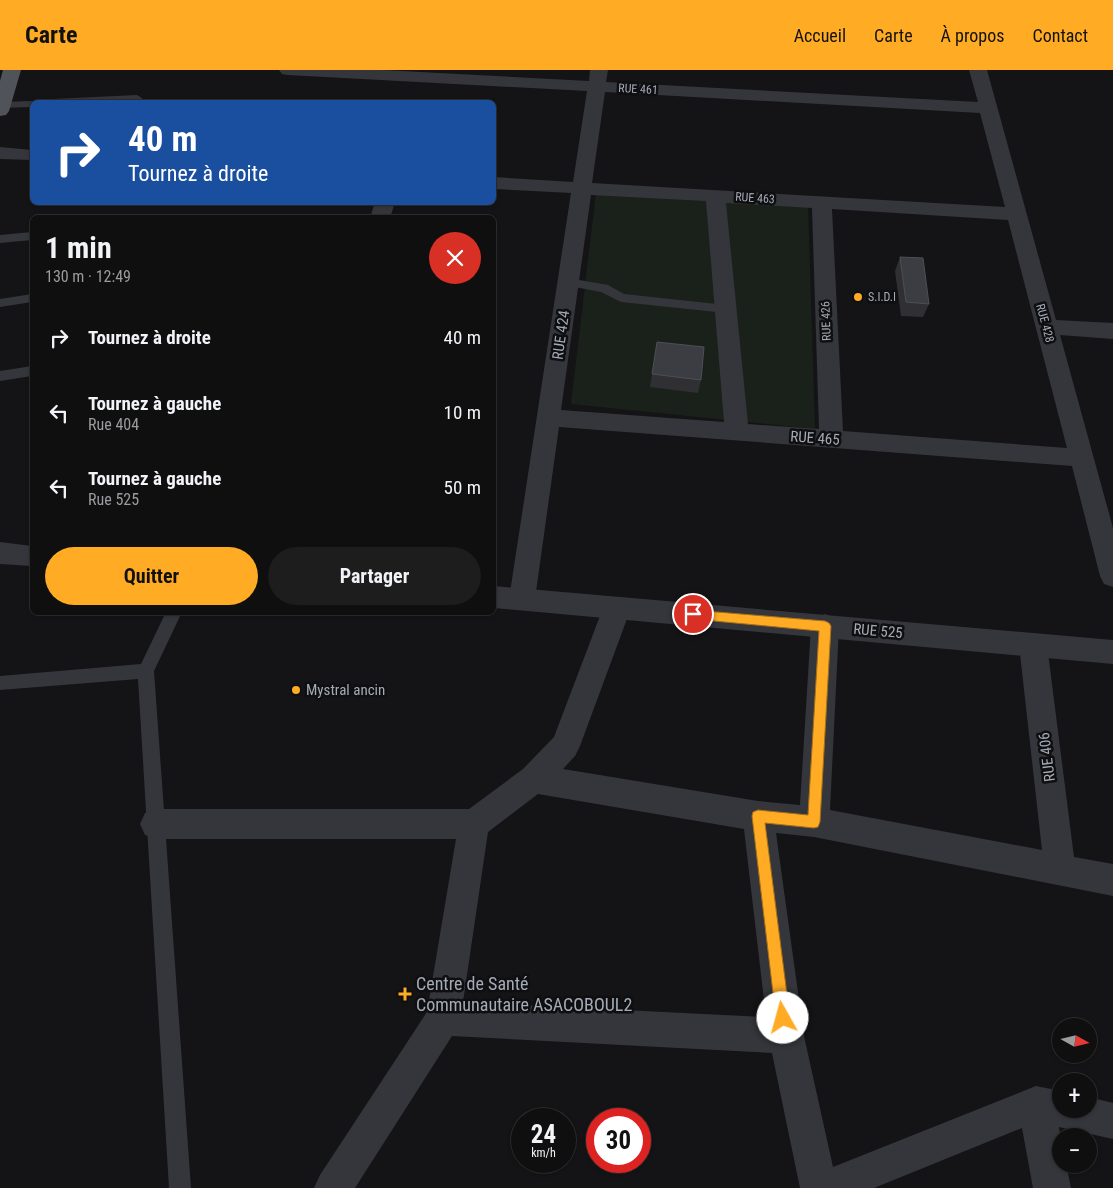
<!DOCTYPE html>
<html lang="fr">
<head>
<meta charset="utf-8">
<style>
  body { margin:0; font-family:"Roboto Condensed",sans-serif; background:#1d1d1e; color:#f1f3f6; height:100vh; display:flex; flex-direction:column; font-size:19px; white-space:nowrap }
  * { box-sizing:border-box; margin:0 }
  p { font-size:16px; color:#9b9c9f }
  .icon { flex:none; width:28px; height:28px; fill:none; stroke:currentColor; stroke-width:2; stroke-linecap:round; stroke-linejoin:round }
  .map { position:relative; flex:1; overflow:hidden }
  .sheet { position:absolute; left:30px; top:145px; width:466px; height:400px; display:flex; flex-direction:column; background:#0f0f10; border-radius:8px; box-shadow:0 1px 4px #0004,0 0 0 1px #2f2f30 }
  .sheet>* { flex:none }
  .banner { position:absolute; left:30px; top:30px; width:466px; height:105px; border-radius:8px; box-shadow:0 1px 4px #0004,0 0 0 1px #2f2f30; background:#1a4fa0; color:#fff; overflow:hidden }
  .needle { width:32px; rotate:98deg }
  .controls { position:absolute; left:1052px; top:948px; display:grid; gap:10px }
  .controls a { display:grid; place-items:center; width:45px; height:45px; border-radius:50%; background:#0f0f10; box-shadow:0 1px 4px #0004,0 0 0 1px #2f2f30; font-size:25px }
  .speed { position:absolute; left:511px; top:1038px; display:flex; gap:10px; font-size:25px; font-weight:700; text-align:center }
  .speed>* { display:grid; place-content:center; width:65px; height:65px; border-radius:50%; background:#0f0f10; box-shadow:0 1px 4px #0004,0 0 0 1px #2f2f30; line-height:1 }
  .speed small { font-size:12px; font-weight:400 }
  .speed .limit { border:8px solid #d22; background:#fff; color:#111 }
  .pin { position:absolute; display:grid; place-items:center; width:42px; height:42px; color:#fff; margin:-21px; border:2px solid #fff; border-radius:50%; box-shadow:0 1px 5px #0007 }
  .me { position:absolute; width:55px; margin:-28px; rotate:353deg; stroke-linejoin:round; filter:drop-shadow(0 0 4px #0008) }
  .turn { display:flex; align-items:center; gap:18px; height:105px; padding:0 15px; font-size:22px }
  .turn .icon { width:65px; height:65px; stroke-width:2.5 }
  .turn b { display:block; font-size:35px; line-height:42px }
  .round { display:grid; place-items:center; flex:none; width:52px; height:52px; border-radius:26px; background:#1d1d1e }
  .head { display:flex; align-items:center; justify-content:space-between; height:85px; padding:0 15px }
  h1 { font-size:30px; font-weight:700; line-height:38px }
  .button { display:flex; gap:10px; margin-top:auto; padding:10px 15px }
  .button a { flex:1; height:58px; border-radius:30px; background:#ffab23; color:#111; font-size:20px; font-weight:700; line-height:58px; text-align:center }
  .button a+a { background:#1d1d1e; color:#f1f3f6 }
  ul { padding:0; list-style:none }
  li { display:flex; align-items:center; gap:15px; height:75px; padding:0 15px }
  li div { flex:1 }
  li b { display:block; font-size:19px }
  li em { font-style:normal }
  header { display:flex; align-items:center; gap:30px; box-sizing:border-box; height:70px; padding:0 25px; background:#ffab23; color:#111 }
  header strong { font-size:24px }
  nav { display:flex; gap:28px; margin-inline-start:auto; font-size:18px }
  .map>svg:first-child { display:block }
  .green { fill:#1a211a }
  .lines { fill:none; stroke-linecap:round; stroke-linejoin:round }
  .service { fill:#35363b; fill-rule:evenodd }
  .minor { fill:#35363b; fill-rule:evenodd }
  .tertiary { fill:#35363b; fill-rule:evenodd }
  .primary { fill:#50535a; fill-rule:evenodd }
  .wall { fill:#303034 }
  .building { fill:#3c3d42; stroke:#4c4f54 }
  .route { fill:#ffab23; stroke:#a66f17 }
  .poi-dot { fill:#ffab23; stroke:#0f0f11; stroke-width:2 }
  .labels { text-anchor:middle; stroke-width:5; stroke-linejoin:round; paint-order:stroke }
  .far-street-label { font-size:12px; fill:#a4abb7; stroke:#0f0f11 }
  .far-poi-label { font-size:12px; fill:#a4abb7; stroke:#0f0f11; text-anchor:start }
  .street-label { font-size:15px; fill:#a4abb7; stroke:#0f0f11 }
  .poi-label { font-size:15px; fill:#a4abb7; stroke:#0f0f11; text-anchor:start }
  .near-poi-label { font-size:18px; fill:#a4abb7; stroke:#0f0f11; text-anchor:start }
</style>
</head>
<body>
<header>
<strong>Carte</strong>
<nav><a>Accueil</a><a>Carte</a><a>À propos</a><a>Contact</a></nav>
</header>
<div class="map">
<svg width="1113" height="1118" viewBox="0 0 1113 1118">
  <rect width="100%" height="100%" fill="#141416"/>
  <path class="green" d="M596,123L808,134L815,359L571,334Z"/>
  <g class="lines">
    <path class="service" d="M137,25L142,28L141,30L108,32H47L52,29Z
      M32,31L36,32H32V37L0,38V32H2Z
      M32,162V170L0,173V165Z
      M568,208L608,215L624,224L726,235L732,239L726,243L621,232L601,222L564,215L562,212Z
      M32,224V232L0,237V229Z
      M32,296V306L0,311V301Z
      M166,542H182L154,601L191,1118H169L138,609L0,620V606L141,594Z"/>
    <path class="minor" d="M279,0H383L589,11L590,0H608L606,12L978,32L969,0H987L1056,250L1113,253V269L1060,265L1113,458V517L1104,514L1100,506L1072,396L559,357L535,529L532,537L522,540L512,537L509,529L571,123L494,119V107L573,112L587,21L288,5L282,4ZM605,22L980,43L1005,137L592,113ZM591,125L706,131L724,352L561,340ZM726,133L812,138L819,359L748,354ZM832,139L1008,150L1067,378L843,361Z
      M0,77L32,80V90L0,89Z
      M375,132H395L390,148H370Z
      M617,527L627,530L631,538L580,676L575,686L563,699L758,731L800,735L811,556L815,548L825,544L835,548L839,556L830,740L1042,780L1019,575L1023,566L1033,563L1043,566L1047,575L1074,787L1113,794V826L814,767L776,763L804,966L833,1097L1036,1016L1061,1021V1039H1089V1027L1113,1033V1069L1059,1057L1061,1070V1094H1066L1071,1118H1033L1022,1058L874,1118H800L772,983L452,966L355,1118H314L320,1105L427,942L456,769H156L145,765L140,754L145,743L156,739H469L523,699L554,667L603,538L607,530ZM538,724L744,759L766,947L463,932L488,762Z"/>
    <path class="tertiary" d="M0,472L32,476V496L0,494Z
      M494,516L1113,570V594L494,538Z"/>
    <path class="primary" d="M3,0H21L9,41L6,45L0,46V11Z"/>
  </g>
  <path class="wall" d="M900,187L929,234L923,247L901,246L895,201Z
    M657,272L701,310L698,323L650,317Z"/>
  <path class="building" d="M900,187L923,188L929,234L906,232Z
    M657,272L704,277L701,310L652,304Z"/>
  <path class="route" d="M693,540L825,551L829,553L831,556L820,752L818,757L814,758L765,753L790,948L788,953L783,955L778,953L776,948L752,746L753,742L758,740L808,745L819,561L693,549L689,548L687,544L689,541Z"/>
  <g class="poi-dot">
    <circle cx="858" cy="227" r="5"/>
    <circle cx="296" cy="620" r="5"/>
    <path d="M402.5 916.5h5v5h5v5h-5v5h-5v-5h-5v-5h5z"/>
  </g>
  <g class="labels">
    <g class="far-street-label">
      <text transform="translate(638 19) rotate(3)" y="4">RUE 461</text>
      <text transform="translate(755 128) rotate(4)" y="4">RUE 463</text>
      <text transform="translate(826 251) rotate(-92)" y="4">RUE 426</text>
      <text transform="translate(1045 253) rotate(75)" y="4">RUE 428</text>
    </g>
    <g class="far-poi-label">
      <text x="868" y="231">S.I.D.I</text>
    </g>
    <g class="street-label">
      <text transform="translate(561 265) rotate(-82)" y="5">RUE 424</text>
      <text transform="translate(815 368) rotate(4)" y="5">RUE 465</text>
      <text transform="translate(878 561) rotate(5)" y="5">RUE 525</text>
      <text transform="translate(1047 687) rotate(-97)" y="5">RUE 406</text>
    </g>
    <g class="poi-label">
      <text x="306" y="625">Mystral ancin</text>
    </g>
    <g class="near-poi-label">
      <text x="416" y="920">Centre de Santé<tspan x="416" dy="21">Communautaire ASACOBOUL2</tspan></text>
    </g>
  </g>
</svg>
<div class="controls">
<a><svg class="needle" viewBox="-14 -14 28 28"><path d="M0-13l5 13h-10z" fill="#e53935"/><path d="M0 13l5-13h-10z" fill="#9b9c9f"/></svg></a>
<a>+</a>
<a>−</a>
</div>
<div class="speed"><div>24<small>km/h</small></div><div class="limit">30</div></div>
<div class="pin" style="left:693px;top:544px;background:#d93025"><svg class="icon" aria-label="arrive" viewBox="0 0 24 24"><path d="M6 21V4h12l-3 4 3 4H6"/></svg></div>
<svg class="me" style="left:783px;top:948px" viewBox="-20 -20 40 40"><circle r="19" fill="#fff"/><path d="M0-13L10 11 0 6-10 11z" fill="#ffab23"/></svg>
<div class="banner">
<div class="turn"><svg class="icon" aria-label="right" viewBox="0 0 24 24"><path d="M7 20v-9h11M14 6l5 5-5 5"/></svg><div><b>40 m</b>Tournez à droite</div></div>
</div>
<section class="sheet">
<div class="head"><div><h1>1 min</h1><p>130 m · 12:49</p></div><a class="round" style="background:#d93025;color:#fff"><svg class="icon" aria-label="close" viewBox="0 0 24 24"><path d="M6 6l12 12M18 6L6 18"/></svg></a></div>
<ul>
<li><svg class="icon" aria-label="right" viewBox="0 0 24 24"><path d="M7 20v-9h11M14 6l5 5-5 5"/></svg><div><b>Tournez à droite</b></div><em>40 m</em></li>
<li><svg class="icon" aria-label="left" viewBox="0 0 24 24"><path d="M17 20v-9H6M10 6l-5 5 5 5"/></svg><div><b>Tournez à gauche</b><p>Rue 404</p></div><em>10 m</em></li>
<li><svg class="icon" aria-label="left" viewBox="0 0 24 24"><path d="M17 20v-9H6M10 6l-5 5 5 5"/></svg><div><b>Tournez à gauche</b><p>Rue 525</p></div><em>50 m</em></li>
</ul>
<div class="button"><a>Quitter</a><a>Partager</a></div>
</section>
</div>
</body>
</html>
